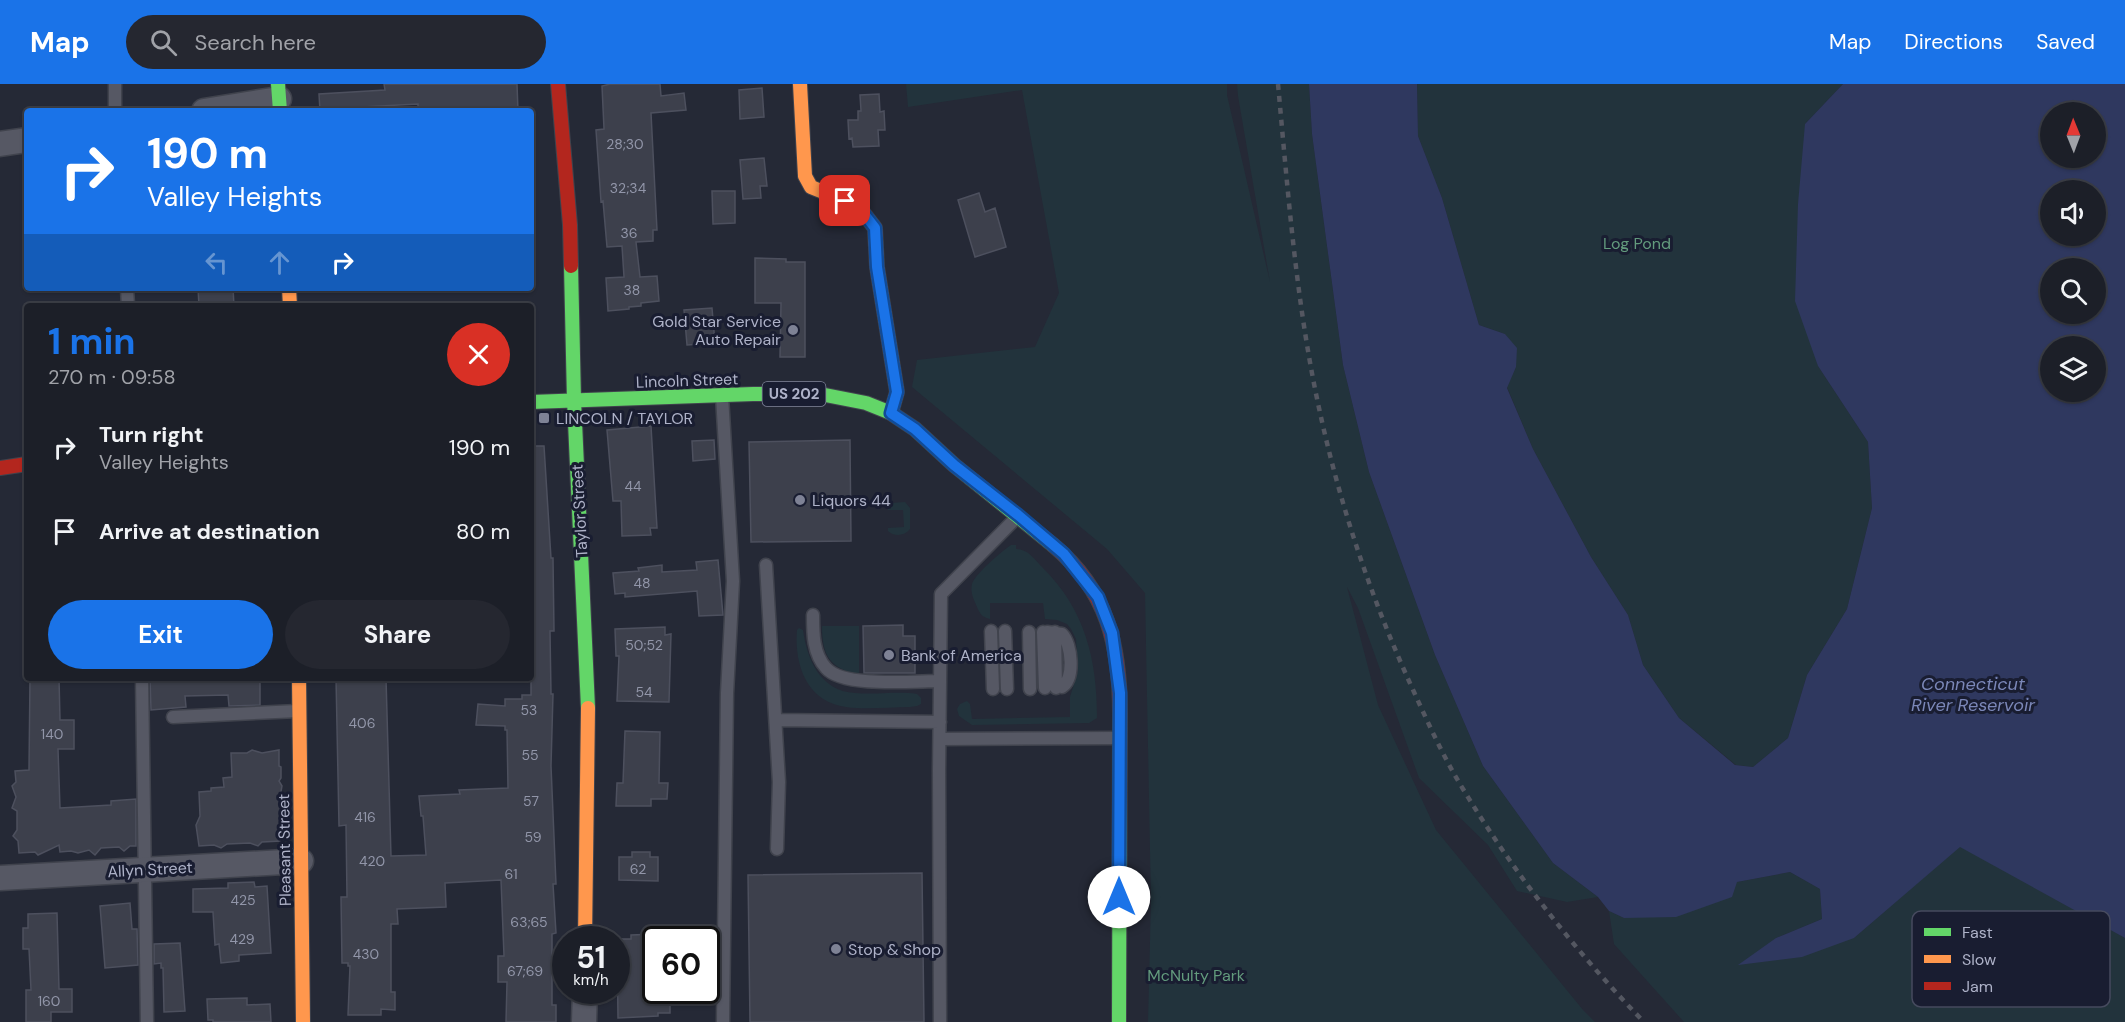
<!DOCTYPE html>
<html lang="en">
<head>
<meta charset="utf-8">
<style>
  body { margin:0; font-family:"DM Sans",sans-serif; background:#252730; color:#f1f3f6; height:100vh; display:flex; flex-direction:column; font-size:22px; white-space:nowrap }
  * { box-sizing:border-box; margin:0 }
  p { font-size:20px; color:#a0a2a8 }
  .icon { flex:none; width:33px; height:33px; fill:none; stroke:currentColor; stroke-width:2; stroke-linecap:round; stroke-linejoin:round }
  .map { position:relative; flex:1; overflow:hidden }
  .panel { position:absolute; left:24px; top:219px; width:510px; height:378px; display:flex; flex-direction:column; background:#1c1f28; border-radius:6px; box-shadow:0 2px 4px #0004,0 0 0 2px #3a3d45 }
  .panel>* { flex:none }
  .guide { position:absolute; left:24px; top:24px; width:510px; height:183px; border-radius:6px; box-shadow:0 2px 4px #0004,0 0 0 2px #3a3d45; background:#1a73e8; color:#fff; overflow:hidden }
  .needle { width:39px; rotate:359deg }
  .fabs { position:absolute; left:2040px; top:18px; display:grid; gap:12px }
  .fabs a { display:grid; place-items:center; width:66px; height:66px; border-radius:50%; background:#1c1f28; box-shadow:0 2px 4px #0004,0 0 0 2px #3a3d45; font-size:30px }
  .speed { position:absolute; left:552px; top:842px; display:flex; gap:12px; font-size:30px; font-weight:700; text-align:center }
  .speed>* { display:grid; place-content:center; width:78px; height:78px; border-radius:50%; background:#1c1f28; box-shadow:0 2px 4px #0004,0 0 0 2px #3a3d45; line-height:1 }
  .speed small { font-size:15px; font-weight:400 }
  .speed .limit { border:3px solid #111; border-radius:9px; background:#fff; color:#111 }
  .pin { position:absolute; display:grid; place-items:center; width:51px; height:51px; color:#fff; margin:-26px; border-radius:12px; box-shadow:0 3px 9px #0006 }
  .me { position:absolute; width:66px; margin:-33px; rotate:0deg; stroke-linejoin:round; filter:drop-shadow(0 0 4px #0008) }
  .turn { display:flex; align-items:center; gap:21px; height:126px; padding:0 24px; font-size:27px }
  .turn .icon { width:78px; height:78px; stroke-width:2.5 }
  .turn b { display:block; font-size:42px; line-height:51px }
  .lanes { display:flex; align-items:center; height:57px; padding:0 24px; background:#0003; justify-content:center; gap:30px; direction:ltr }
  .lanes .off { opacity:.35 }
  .round { display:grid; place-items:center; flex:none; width:63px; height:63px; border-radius:32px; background:#252730 }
  .overview { display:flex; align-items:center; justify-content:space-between; height:102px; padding:0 24px }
  h1 { font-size:36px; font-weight:700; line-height:45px; color:#1a73e8 }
  .button { display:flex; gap:12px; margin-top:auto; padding:12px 24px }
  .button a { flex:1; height:69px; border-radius:36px; background:#1a73e8; color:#fff; font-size:24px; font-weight:700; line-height:69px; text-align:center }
  .button a+a { background:#252730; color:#f1f3f6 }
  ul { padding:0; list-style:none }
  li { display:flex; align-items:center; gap:18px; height:84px; padding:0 24px }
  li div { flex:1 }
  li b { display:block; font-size:22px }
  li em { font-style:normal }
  header { display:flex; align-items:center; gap:36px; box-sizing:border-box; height:84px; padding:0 30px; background:#1a73e8; color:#fff }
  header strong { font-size:28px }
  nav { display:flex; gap:33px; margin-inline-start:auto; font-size:21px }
  .search { width:420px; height:54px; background:#252730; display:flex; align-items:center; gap:15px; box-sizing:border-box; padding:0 21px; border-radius:33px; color:#a0a2a8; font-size:22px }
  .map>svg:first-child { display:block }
  .green { fill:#22333c }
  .water { fill:#2f385f; fill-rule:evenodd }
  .building { fill:#3d404c; stroke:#4d505e; stroke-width:1.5 }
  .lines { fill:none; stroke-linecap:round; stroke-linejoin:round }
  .lane-casing { stroke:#40434d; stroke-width:15 }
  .street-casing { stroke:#40434d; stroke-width:27 }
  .fast-casing { stroke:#40434d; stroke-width:16 }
  .slow-casing { stroke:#40434d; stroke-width:16 }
  .jam-casing { stroke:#40434d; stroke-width:16 }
  .lane { stroke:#565864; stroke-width:12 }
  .street { stroke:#565864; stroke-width:24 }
  .fast { stroke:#63d668; stroke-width:14 }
  .slow { stroke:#ff974d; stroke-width:14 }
  .jam { stroke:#b3261e; stroke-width:14 }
  .rail { stroke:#545761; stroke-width:4.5; stroke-dasharray:6 6; stroke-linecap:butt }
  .route-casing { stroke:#114b97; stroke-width:15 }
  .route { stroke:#1a73e8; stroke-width:10 }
  .poi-dot { fill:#7e8295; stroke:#191d31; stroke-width:2 }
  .labels { text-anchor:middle; stroke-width:6; stroke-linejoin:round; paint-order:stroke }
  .number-label { font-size:14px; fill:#9296a9 }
  .shield { fill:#191d31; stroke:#81859b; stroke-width:1.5 }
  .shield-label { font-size:15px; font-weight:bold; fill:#aeb2c8 }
  .park-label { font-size:16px; fill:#639b7d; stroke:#191d31 }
  .poi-label { font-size:16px; fill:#aeb2c8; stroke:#191d31; text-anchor:start }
  .street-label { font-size:16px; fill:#aeb2c8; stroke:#191d31 }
  .water-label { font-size:18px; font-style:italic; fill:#7b87b8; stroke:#191d31 }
  .key { fill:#191d31; stroke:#464a5e; stroke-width:1.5 }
  .key-label { font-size:16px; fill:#aeb2c8 }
</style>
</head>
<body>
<header>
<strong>Map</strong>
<div class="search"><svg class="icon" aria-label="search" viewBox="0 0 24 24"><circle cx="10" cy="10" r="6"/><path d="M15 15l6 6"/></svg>Search here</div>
<nav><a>Map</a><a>Directions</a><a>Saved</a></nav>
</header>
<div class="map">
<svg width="2125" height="938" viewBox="0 0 2125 938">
  <rect width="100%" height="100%" fill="#252936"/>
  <path class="green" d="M906,0H1227V11L1270,198L1238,12L1237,0H1309L1312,50L1343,281L1369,388L1435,571L1483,682L1553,779L1598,813L1567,818L1517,807L1488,761L1419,694L1358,524L1347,503L1378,621L1436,746L1583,926L1595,938H1148L1151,817L1145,509L1107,465L912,303L917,276L1035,263L1059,209L1022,6L908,23Z
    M1417,0H1843L1805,40L1818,282L1868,358L1872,424L1847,525L1807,591L1788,654L1753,683L1736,681L1679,634L1643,581L1628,531L1591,473L1533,365L1507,303L1516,283L1505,250L1479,241L1442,114L1418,52Z
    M905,418L910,424V445C905,452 894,453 888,447V444L904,443L903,426H888V422L891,419Z
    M1011,461H1016V465C1028,465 1034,475 1042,483C1085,525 1097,575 1097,634L1089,639L972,641L959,632L957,625L960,620L967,617L970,620L972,635L1070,633V613L1078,587L1076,555L1071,545L1067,540L1057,536L1045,535L1043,519H990V535C982,533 980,530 977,523C974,516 970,509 972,500C974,491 1003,466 1011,461Z
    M822,542H859V591C830,584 822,572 822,542Z
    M799,544L803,546C807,575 820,607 855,609C876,611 897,607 917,610L921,614V620L917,622L910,623C889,623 867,626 846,623C807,618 794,581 797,546Z
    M1960,762L2125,854V938H1684L1614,860L1609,827L1624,834L1737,798L1790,788L1820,805L1822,835L1776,854H1854Z"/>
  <path class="water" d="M1309,0H1417L1418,52L1442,114L1479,241L1505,250L1517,264L1516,283L1507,304L1533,365L1591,473L1628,531L1643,581L1679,634L1735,681L1753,683L1788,654L1807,591L1847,525L1872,424L1868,358L1818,282L1795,217L1798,120L1805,40L1843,0H2125V854L1960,763L1854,854L1802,873L1738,881L1776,854L1822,835L1820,805L1790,788L1737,798L1732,813L1676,833L1624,834L1609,827L1598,813L1553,779L1483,682L1435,571L1369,388L1343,281L1312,50ZM2050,28H2096V74H2050ZM2050,106H2096V152H2050ZM2050,184H2096V230H2050ZM2050,262H2096V308H2050Z"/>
  <path class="building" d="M384,0H517L518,27H418V20L362,23L363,27H320L319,10L385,6Z
    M610,0H660L661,12L684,9L686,26L651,29L657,146H653V157L636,158L640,193L657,192L659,217L641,219V222L629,223V225L608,227L606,194L624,193L622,162L607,163L603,117L601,118L596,46L604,45L602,2Z
    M762,4L764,33L740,35L739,6Z
    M879,10L880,28L884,27L885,46H878L879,62L853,63L852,54L849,55L848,36H858V27H861L860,11Z
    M764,74L767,102H760L761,114L743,115L740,76Z
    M712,107H735V139L713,140Z
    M979,109L985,128L995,124L1006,163L975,173L958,116Z
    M755,174L786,175V178H805V273H780L781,219H755Z
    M198,204H233L234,222H199Z
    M712,224L715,259L687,261L684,226Z
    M651,342L657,444H650L651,451L622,452L621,417H613L607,346Z
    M714,356L715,375L693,377L692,357Z
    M850,356L851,457L751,458L749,358Z
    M531,362H544L551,474H553L554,547H550L551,610H553L551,682L556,800H553L556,849L552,850V921H556V938H506L507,898H498V872H504L501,796L445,799L446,823L397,825L398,840H391V908H395V926L381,925V931H348L350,882H348V879H342L341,813H347L346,741L339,742L336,594H386L391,772L426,771L423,732H421L419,712L460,710L459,706L508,704L507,646H505V642L476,641L478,620L505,622V615H522V611H531Z
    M718,476L723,531L699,532L697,507L625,513V509L615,510L613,489L639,487L638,484L662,481V488L697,486L696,478Z
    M903,541V552H915V589H864L863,542Z
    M665,543V551L671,550L669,618L617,617L619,572H616L615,545Z
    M30,594H59L60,636H74V665H58L60,724L111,721V717L136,715V762H130L124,767L119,763L101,764L95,771L89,766L78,769L71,767L60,768L59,761L38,771L35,768L19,769L18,757L13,752L17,746V727L12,724L16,713L12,702L16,698L15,687L29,686Z
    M150,594H260V621L229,622L228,611L185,612L186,623L151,626Z
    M625,647L660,648L659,699H668L667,715H651V722H616L617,699H623Z
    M252,666L262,669L279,666V682L281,683V694L279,697L282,702L280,713L282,731L281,757L262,758L258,762L250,759L227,760L221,764L214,761L199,762L196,741L200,732L199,708L211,707V704L224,703L223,694L232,693L231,669H247Z
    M632,768H650V773H658V797L619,796V773H632Z
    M922,789L924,938H750L748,791Z
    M254,798L255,803L267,802L271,869L239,871V877L221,879L219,860L215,861L213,828H193V805L228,804V799Z
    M130,819L132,845H137L138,881L105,884L100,822Z
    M57,829L59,905H72V928H51V938H26V906H31L29,865H23V844H28V830Z
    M656,850V875H649V910L670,909V929H658V932L618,934L617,855H631V851Z
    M180,859L185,927L164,928L163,884H161V879L154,880V860Z
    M247,914V921L270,920L271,938H213V936H208L207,915Z"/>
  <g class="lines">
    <defs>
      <path id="lane" d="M115,0V27
        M127,204L128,222
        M722,312L733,497L727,609L723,938
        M766,481L779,698L777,765
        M813,531C813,549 813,570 826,584C843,604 914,597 940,597
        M991,547L993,605
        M1005,547L1007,605
        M1029,548L1030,605
        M1043,548L1045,604
        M1047,548L1062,550C1072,560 1075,595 1062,603
        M1055,548L1056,604
        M142,594L147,938
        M173,633L298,627
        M776,636L940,638
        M941,655L1119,654
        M940,938L939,687L941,510L1018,432"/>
      <path id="street" d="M204,27L279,15
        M0,60L27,56
        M0,794L301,777
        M584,938L585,906"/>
      <path id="fast" d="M278,0L280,27
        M571,182L574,316L588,624
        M531,318L753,310H820L866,319L891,329L915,345L954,381L1053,461
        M1119,938L1120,630"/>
      <path id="slow" d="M800,0L805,92L811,103L858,122L875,144L877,183L897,308L891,329
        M289,204L290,222
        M299,594L303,938
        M585,855L588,624"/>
      <path id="jam" d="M558,0L570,141L571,182
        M0,384L27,380
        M1053,461C1108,507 1120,562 1120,630"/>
    </defs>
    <use href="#lane" class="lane-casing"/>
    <use href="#street" class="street-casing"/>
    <use href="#fast" class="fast-casing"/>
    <use href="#slow" class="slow-casing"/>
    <use href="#jam" class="jam-casing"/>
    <use href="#lane" class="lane"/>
    <use href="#street" class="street"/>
    <use href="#fast" class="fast"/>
    <use href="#slow" class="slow"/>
    <use href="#jam" class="jam"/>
    <path class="rail" d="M1278,0C1288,108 1296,218 1319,324C1340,422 1372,517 1414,608C1429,641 1444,674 1463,705C1514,789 1575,867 1644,938"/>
  </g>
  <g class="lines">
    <defs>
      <path id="route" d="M845,117L858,122L875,144L877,183L897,308L891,329L915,345L954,381L1018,431L1064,470L1098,513L1112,549L1120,609L1119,813"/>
    </defs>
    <use href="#route" class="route-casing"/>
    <use href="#route" class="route"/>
  </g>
  <g class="poi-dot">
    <circle cx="793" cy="246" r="6"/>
    <rect x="538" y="328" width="12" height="12" rx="3"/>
    <circle cx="800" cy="416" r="6"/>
    <circle cx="889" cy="571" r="6"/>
    <circle cx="836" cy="865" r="6"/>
  </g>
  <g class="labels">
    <g class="number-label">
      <text x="625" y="65">28;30</text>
      <text x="628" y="109">32;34</text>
      <text x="629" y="154">36</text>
      <text x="632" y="211">38</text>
      <text x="633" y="407">44</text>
      <text x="642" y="504">48</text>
      <text x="644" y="566">50;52</text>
      <text x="644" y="613">54</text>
      <text x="529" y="631">53</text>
      <text x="362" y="644">406</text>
      <text x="52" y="655">140</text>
      <text x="530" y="676">55</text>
      <text x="531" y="722">57</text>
      <text x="365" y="738">416</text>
      <text x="533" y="758">59</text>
      <text x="372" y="782">420</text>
      <text x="638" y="790">62</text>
      <text x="511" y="795">61</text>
      <text x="243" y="821">425</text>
      <text x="529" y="843">63;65</text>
      <text x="242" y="860">429</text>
      <text x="366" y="875">430</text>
      <text x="525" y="892">67;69</text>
      <text x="49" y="922">160</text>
    </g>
    <rect class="shield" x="762.5" y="298" width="63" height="24" rx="4.5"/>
    <g class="shield-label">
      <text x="794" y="315">US 202</text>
    </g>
    <g class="park-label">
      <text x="1637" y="165">Log Pond</text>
      <text x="1196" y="897">McNulty Park</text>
    </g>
    <g class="poi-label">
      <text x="781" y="243" text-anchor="end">Gold Star Service<tspan x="781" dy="18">Auto Repair</tspan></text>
      <text x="556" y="340">LINCOLN / TAYLOR</text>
      <text x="812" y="422">Liquors 44</text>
      <text x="901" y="577">Bank of America</text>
      <text x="848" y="871">Stop &amp; Shop</text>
    </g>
    <g class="street-label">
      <text transform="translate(687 296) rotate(-2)" y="6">Lincoln Street</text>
      <text transform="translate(579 427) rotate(-93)" y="6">Taylor Street</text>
      <text transform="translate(284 766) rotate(-91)" y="6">Pleasant Street</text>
      <text transform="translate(150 785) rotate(-3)" y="6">Allyn Street</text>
    </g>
    <g class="water-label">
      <text x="1973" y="606">Connecticut<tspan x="1973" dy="21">River Reservoir</tspan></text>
    </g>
  </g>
  <rect x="1912" y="827" width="198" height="96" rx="9" class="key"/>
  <rect x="1924" y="844" width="27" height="8" fill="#63d668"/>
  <rect x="1924" y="871" width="27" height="8" fill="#ff974d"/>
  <rect x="1924" y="898" width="27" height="8" fill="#b3261e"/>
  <g class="key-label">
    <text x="1962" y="854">Fast</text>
    <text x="1962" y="881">Slow</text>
    <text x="1962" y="908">Jam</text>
  </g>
</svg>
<div class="fabs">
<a><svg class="needle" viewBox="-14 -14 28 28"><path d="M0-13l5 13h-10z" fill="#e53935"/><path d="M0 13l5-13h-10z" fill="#a0a2a8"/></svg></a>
<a><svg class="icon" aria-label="sound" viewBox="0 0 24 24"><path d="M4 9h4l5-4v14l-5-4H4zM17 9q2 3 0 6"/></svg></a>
<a><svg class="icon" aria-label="search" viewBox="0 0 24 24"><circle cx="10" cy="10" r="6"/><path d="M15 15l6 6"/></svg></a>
<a><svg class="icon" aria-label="layers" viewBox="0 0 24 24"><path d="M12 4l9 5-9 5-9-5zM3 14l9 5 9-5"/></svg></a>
</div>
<div class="speed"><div>51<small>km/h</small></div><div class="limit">60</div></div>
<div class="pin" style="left:845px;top:117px;background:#d93025"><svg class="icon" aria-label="arrive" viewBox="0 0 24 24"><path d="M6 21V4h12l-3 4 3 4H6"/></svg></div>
<svg class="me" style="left:1119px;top:813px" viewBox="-20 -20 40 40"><circle r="19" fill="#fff"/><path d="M0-13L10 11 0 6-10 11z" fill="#1a73e8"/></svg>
<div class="guide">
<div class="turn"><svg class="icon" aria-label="right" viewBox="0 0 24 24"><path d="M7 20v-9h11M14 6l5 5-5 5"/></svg><div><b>190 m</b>Valley Heights</div></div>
<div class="lanes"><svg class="icon off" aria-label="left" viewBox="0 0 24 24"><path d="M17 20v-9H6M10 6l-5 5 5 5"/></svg><svg class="icon off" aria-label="ahead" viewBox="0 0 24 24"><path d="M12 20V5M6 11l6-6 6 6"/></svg><svg class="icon" aria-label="right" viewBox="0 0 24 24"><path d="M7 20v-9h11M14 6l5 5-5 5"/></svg></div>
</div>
<section class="panel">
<div class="overview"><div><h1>1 min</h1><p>270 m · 09:58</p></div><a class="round" style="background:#d93025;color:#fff"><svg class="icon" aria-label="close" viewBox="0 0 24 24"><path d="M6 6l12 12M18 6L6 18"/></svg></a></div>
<ul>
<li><svg class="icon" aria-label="right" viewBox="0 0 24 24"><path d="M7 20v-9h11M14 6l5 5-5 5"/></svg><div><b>Turn right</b><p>Valley Heights</p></div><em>190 m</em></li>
<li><svg class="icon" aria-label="arrive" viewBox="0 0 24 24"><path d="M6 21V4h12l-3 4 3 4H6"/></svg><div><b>Arrive at destination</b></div><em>80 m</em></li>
</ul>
<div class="button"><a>Exit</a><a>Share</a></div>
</section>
</div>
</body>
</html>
